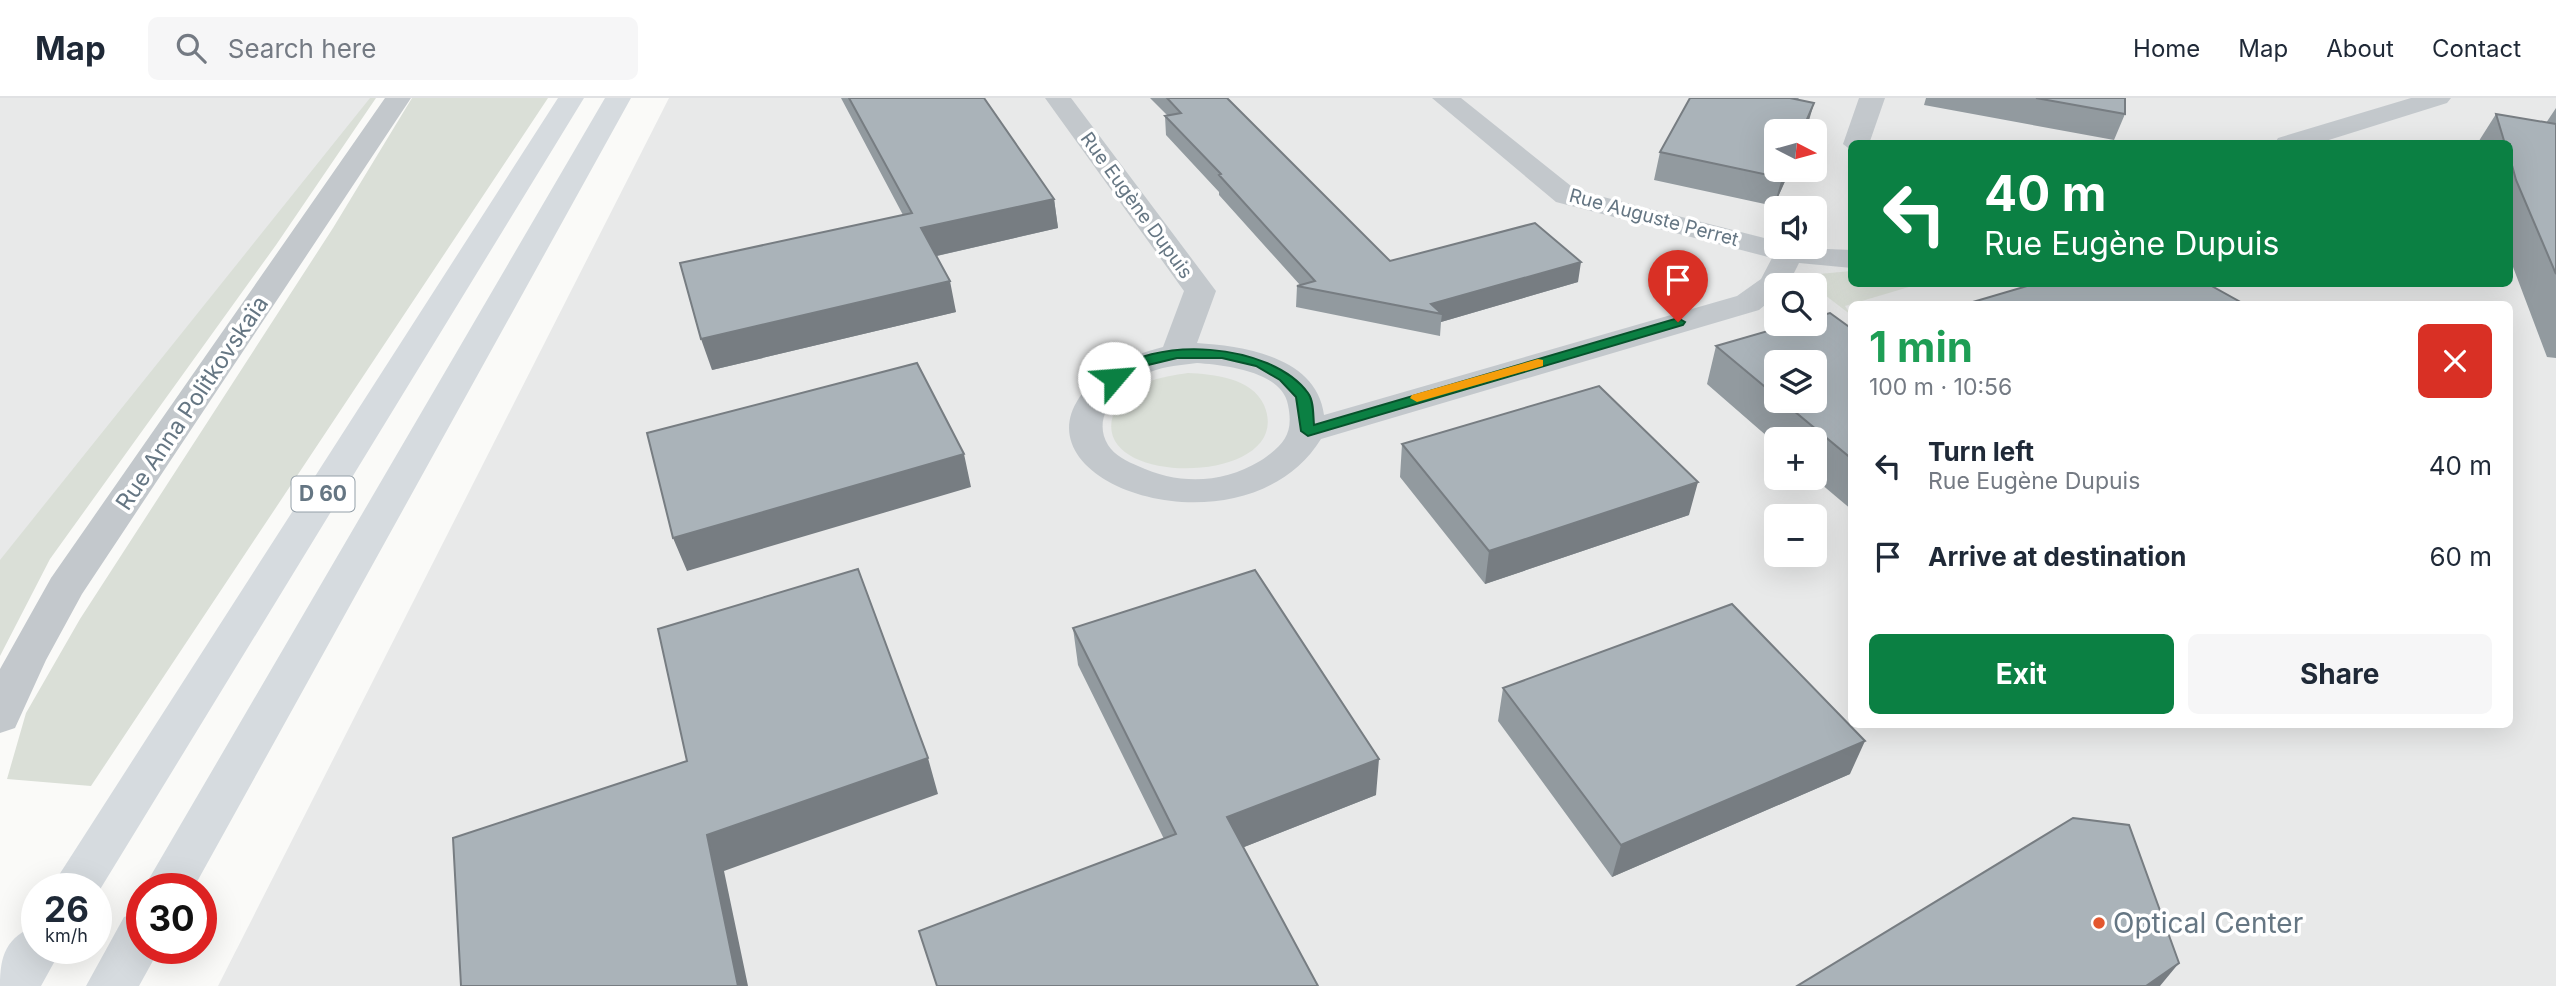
<!DOCTYPE html>
<html lang="en">
<head>
<meta charset="utf-8">
<style>
  body { margin:0; font-family:Inter,sans-serif; background:#f6f6f7; color:#1f2937; height:100vh; display:flex; flex-direction:column; font-size:26px; white-space:nowrap }
  * { box-sizing:border-box; margin:0 }
  p { font-size:23px; color:#747a83 }
  .icon { flex:none; width:38px; height:38px; fill:none; stroke:currentColor; stroke-width:2; stroke-linecap:round; stroke-linejoin:round }
  .map { position:relative; flex:1; overflow:hidden }
  .drawer { position:absolute; left:1848px; top:203px; width:665px; height:427px; display:flex; flex-direction:column; background:#fff; border-radius:10px; box-shadow:0 7px 28px #0002 }
  .drawer>* { flex:none }
  .guide { position:absolute; left:1848px; top:42px; width:665px; height:147px; border-radius:10px; box-shadow:0 7px 28px #0002; background:#0b8043; color:#fff; overflow:hidden }
  .needle { width:46px; rotate:96deg }
  .buttons { position:absolute; left:1764px; top:21px; display:grid; gap:14px }
  .buttons a { display:grid; place-items:center; width:63px; height:63px; border-radius:10px; background:#fff; box-shadow:0 7px 28px #0002; font-size:35px }
  .speed { position:absolute; left:21px; top:775px; display:flex; gap:14px; font-size:35px; font-weight:700; text-align:center }
  .speed>* { display:grid; place-content:center; width:91px; height:91px; border-radius:50%; background:#fff; box-shadow:0 7px 28px #0002; line-height:1 }
  .speed small { font-size:18px; font-weight:400 }
  .speed .limit { border:10px solid #d22; background:#fff; color:#111 }
  .pin { position:absolute; display:grid; place-items:center; width:60px; height:60px; color:#fff; margin:-72px -30px; border-radius:50% 50% 50% 0; rotate:-45deg; box-shadow:0 0 7px #0007 }
  .pin .icon { rotate:45deg }
  .me { position:absolute; width:77px; margin:-38px; rotate:63deg; stroke-linejoin:round; filter:drop-shadow(0 0 5px #0008) }
  .turn { display:flex; align-items:center; gap:24px; height:147px; padding:0 21px; font-size:32px }
  .turn .icon { width:91px; height:91px; stroke-width:2.5 }
  .turn b { display:block; font-size:49px; line-height:60px }
  .round { display:grid; place-items:center; flex:none; width:74px; height:74px; border-radius:10px; background:#f6f6f7 }
  .overview { display:flex; align-items:center; justify-content:space-between; height:119px; padding:0 21px }
  h1 { font-size:42px; font-weight:700; line-height:52px; color:#1e9e55 }
  .primary-button { display:flex; gap:14px; margin-top:auto; padding:14px 21px }
  .primary-button a { flex:1; height:80px; border-radius:10px; background:#0b8043; color:#fff; font-size:28px; font-weight:700; line-height:80px; text-align:center }
  .primary-button a+a { background:#f6f6f7; color:#1f2937 }
  ul { padding:0; list-style:none }
  li { display:flex; align-items:center; gap:21px; height:91px; padding:0 21px }
  li div { flex:1 }
  li b { display:block; font-size:26px }
  li em { font-style:normal }
  header { display:flex; align-items:center; gap:42px; box-sizing:border-box; height:98px; padding:0 35px; background:#fff; border-bottom:2px solid #e0e1e3 }
  header strong { font-size:33px }
  nav { display:flex; gap:38px; margin-inline-start:auto; font-size:24px }
  .search { width:490px; height:63px; background:#f6f6f7; display:flex; align-items:center; gap:18px; box-sizing:border-box; padding:0 24px; border-radius:10px; color:#747a83; font-size:26px }
  .map>svg:first-child { display:block }
  .built { fill:#e8e9e9; fill-rule:evenodd }
  .green { fill:#dadfd7 }
  .lines { fill:none; stroke-linecap:round; stroke-linejoin:round }
  .minor { fill:#c3c8cc; fill-rule:evenodd }
  .trunk { fill:#d6dbdf; fill-rule:evenodd }
  .wall { fill:#929a9f; fill-rule:evenodd }
  .shaded-wall { fill:#777d82 }
  .building { fill:#aab3b9; stroke:#777d82; stroke-width:2 }
  .route { fill:#0b8043; stroke:#07532c; stroke-width:2 }
  .slow { fill:#f59e0b }
  .poi-dot { fill:#e4572e; stroke:#fff; stroke-width:2.5 }
  .labels { text-anchor:middle; stroke-width:7; stroke-linejoin:round; paint-order:stroke }
  .far-street-label { font-size:19px; fill:#657683; stroke:#fff }
  .shield { fill:#fff; stroke:#939fa8; stroke-width:2 }
  .shield-label { font-size:21px; font-weight:bold; fill:#657683 }
  .street-label { font-size:23px; fill:#657683; stroke:#fff }
  .near-poi-label { font-size:28px; fill:#657683; stroke:#fff; text-anchor:start }
</style>
</head>
<body>
<header>
<strong>Map</strong>
<div class="search"><svg class="icon" aria-label="search" viewBox="0 0 24 24"><circle cx="10" cy="10" r="6"/><path d="M15 15l6 6"/></svg>Search here</div>
<nav><a>Home</a><a>Map</a><a>About</a><a>Contact</a></nav>
</header>
<div class="map">
<svg width="2556" height="888" viewBox="0 0 2556 888">
  <rect width="100%" height="100%" fill="#fafaf8"/>
  <path class="built" d="M0,0H375L0,463Z
    M669,0H2556V888H218ZM1776,33H1815V72H1776ZM1852,46H2510V186H1852ZM1776,110H1815V149H1776ZM1776,187H1815V226H1776ZM1852,206H2510V626H1852ZM1776,264H1815V303H1776ZM1776,341H1815V380H1776ZM1776,418H1815V457H1776Z"/>
  <path class="green" d="M370,0H376L276,147L50,461L0,558V462Z
    M412,0H548L91,688L7,681L26,615L80,521L333,130Z
    M1851,173L1852,186H1919L1845,208L1851,217L1821,194L1816,180L1819,176Z
    M1188,275C1213,276 1252,280 1264,307C1299,389 1080,392 1115,312C1127,284 1162,279 1188,275Z"/>
  <g class="lines">
    <path class="minor" d="M385,0H411L82,496L46,562L15,630L0,635V571L51,480Z
      M1045,0H1071L1216,193L1197,245C1244,248 1317,259 1324,317L1737,198L1761,181L1772,160L1556,104L1432,0H1461L1576,92L1776,143V149L1852,152V170L1799,165L1788,187H1776V198L1759,212L1321,341C1247,460 1019,391 1079,300C1099,269 1129,258 1163,249L1184,193ZM1197,265C1224,267 1282,273 1288,307C1294,336 1284,347 1260,363C1222,386 1178,387 1138,368C1128,364 1114,357 1108,347C1089,316 1124,284 1150,274C1166,268 1181,267 1197,265Z
      M1859,0H1885L1869,46H1852V53L1843,46Z
      M2411,0H2451L2447,5L2316,46H2274L2278,40Z"/>
    <path class="trunk" d="M558,0H584L96,798V791H50Z
      M605,0H631L193,791H143Z
      M142,813V850H160L139,888H86L124,819Z
      M37,827V850H62L41,888H0C0,857 6,839 37,827Z"/>
  </g>
  <path class="wall" d="M841,0H984L1054,101L1058,130L937,158L956,214L712,272L903,117Z
    M1150,0H1227L1390,163L1578,184L1441,224L1440,238L1296,209L1297,188L1300,187L1219,97V94L1166,37L1165,18L1167,17Z
    M1690,0H1799L1798,1L1776,72H1790L1774,108L1654,82L1660,54Z
    M1926,0H2125V16L2114,42L1924,7Z
    M2556,10V260L2547,259L2510,161V46H2477L2496,16L2546,25Z
    M1852,231V412L1814,380L1815,341H1776V346L1707,286L1716,248ZM1776,264L1815,303H1776Z
    M1402,346L1689,417L1485,486L1400,379Z
    M1073,530L1376,697L1244,749L1164,741L1078,567Z
    M1503,590L1850,676L1612,779L1498,623Z"/>
  <path class="shaded-wall" d="M1814,5L1806,33H1802Z
    M1785,72H1790L1774,108L1782,80Z
    M1054,101L1058,130L927,160L921,130Z
    M1581,164L1578,184L1441,224L1442,216L1431,206Z
    M950,183L956,214L712,272L701,241Z
    M964,356L971,389L687,473L673,440Z
    M1698,384L1689,417L1485,486L1489,453Z
    M1865,643L1850,676L1612,779L1621,747Z
    M928,660L938,696L724,773L748,888H738L707,737Z
    M1379,661L1376,697L1229,755L1227,719Z
    M2179,865L2160,888H2146Z"/>
  <path class="building" d="M849,0H984L1054,101L921,130L950,183L701,241L680,165L912,115Z
    M1167,0H1227L1390,163L1535,125L1581,164L1431,206L1442,216L1297,188L1315,183L1219,77L1221,76L1165,18L1181,15Z
    M1690,0H1790L1814,5L1802,33H1776V72H1785L1782,80L1660,54Z
    M2036,0H2125V16Z
    M2496,16L2556,26V176L2516,82L2510,60V46H2505Z
    M2034,186H2208L2244,206H1966Z
    M1830,215L1852,231V361L1782,303H1815V264H1776V298L1716,248L1792,226H1815V219Z
    M917,265L964,356L673,440L647,335Z
    M1599,288L1698,384L1489,453L1402,346Z
    M858,471L928,660L707,737L738,888H461L453,740L687,663L658,531Z
    M1255,472L1379,661L1227,719L1318,888H937L919,833L1176,736L1073,530Z
    M1732,506L1865,643L1621,747L1503,590Z
    M2073,720L2129,727L2179,865L2146,888H1797Z"/>
  <path class="route" d="M1678,220L1685,224L1683,227L1308,338L1301,333L1296,299L1280,282L1256,268L1222,260H1177L1148,267L1119,283L1114,284L1107,280C1150,235 1272,245 1308,295C1314,303 1313,317 1314,327Z"/>
  <path class="slow" d="M1538,261L1543,262V268L1417,304L1410,300L1412,297Z"/>
  <circle class="poi-dot" cx="2099" cy="825" r="7"/>
  <g class="labels">
    <g class="far-street-label">
      <text transform="translate(1137 107) rotate(54)" y="7">Rue Eugène Dupuis</text>
      <text transform="translate(1654 119) rotate(15)" y="7">Rue Auguste Perret</text>
    </g>
    <rect class="shield" x="291.5" y="378.5" width="63" height="35" rx="5"/>
    <g class="shield-label">
      <text x="323" y="403">D 60</text>
    </g>
    <g class="street-label">
      <text transform="translate(192 305) rotate(-56)" y="8">Rue Anna Politkovskaïa</text>
    </g>
    <g class="near-poi-label">
      <text x="2113" y="835">Optical Center</text>
    </g>
  </g>
</svg>
<div class="buttons">
<a><svg class="needle" viewBox="-14 -14 28 28"><path d="M0-13l5 13h-10z" fill="#e53935"/><path d="M0 13l5-13h-10z" fill="#747a83"/></svg></a>
<a><svg class="icon" aria-label="sound" viewBox="0 0 24 24"><path d="M4 9h4l5-4v14l-5-4H4zM17 9q2 3 0 6"/></svg></a>
<a><svg class="icon" aria-label="search" viewBox="0 0 24 24"><circle cx="10" cy="10" r="6"/><path d="M15 15l6 6"/></svg></a>
<a><svg class="icon" aria-label="layers" viewBox="0 0 24 24"><path d="M12 4l9 5-9 5-9-5zM3 14l9 5 9-5"/></svg></a>
<a>+</a>
<a>−</a>
</div>
<div class="speed"><div>26<small>km/h</small></div><div class="limit">30</div></div>
<div class="pin" style="left:1678px;top:224px;background:#d93025"><svg class="icon" aria-label="arrive" viewBox="0 0 24 24"><path d="M6 21V4h12l-3 4 3 4H6"/></svg></div>
<svg class="me" style="left:1114px;top:280px" viewBox="-20 -20 40 40"><circle r="19" fill="#fff"/><path d="M0-13L10 11 0 6-10 11z" fill="#0b8043"/></svg>
<div class="guide">
<div class="turn"><svg class="icon" aria-label="left" viewBox="0 0 24 24"><path d="M17 20v-9H6M10 6l-5 5 5 5"/></svg><div><b>40 m</b>Rue Eugène Dupuis</div></div>
</div>
<section class="drawer">
<div class="overview"><div><h1>1 min</h1><p>100 m · 10:56</p></div><a class="round" style="background:#d93025;color:#fff"><svg class="icon" aria-label="close" viewBox="0 0 24 24"><path d="M6 6l12 12M18 6L6 18"/></svg></a></div>
<ul>
<li><svg class="icon" aria-label="left" viewBox="0 0 24 24"><path d="M17 20v-9H6M10 6l-5 5 5 5"/></svg><div><b>Turn left</b><p>Rue Eugène Dupuis</p></div><em>40 m</em></li>
<li><svg class="icon" aria-label="arrive" viewBox="0 0 24 24"><path d="M6 21V4h12l-3 4 3 4H6"/></svg><div><b>Arrive at destination</b></div><em>60 m</em></li>
</ul>
<div class="primary-button"><a>Exit</a><a>Share</a></div>
</section>
</div>
</body>
</html>
